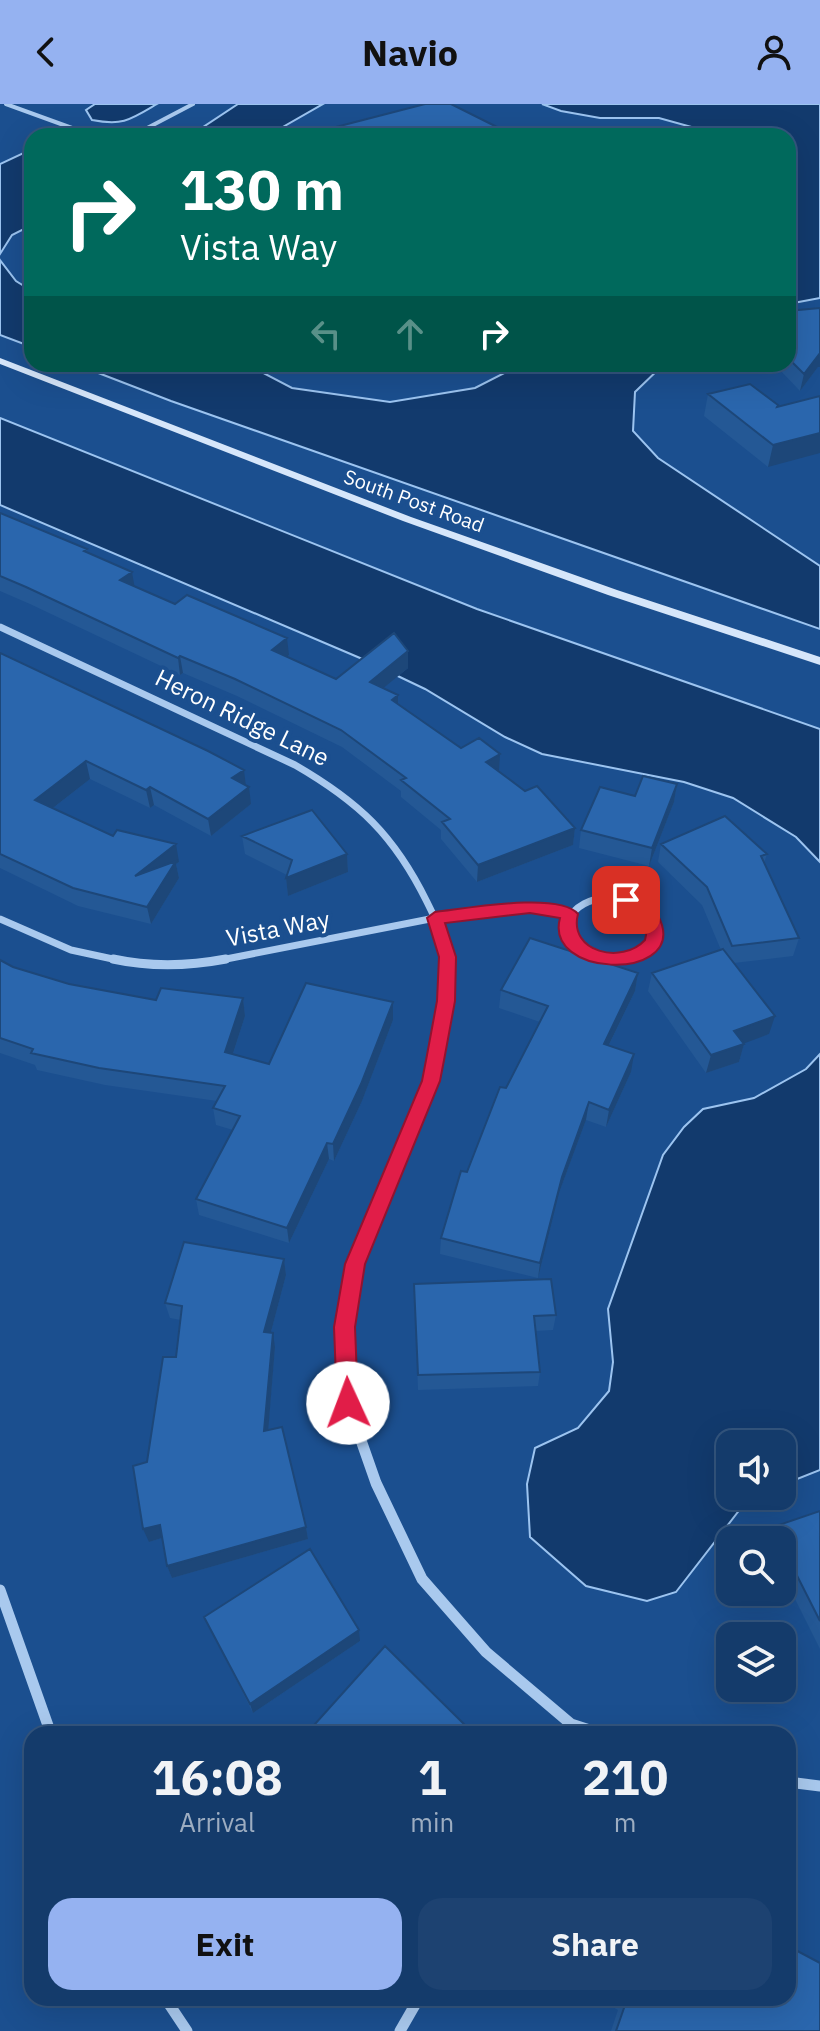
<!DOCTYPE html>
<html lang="en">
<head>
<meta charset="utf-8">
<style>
  body { margin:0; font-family:"IBM Plex Sans",sans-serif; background:#1d4271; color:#f1f3f6; height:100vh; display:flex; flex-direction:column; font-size:30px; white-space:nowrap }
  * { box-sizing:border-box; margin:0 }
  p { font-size:26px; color:#9dadc1 }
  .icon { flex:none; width:44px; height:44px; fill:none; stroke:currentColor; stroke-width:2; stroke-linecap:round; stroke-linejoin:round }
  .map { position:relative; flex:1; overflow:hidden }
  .panel { position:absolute; left:24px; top:1622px; width:772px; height:280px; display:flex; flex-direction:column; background:#143b6b; border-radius:24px; box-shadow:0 8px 32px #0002,0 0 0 2px #33557e }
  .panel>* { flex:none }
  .banner { position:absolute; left:24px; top:24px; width:772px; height:244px; border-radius:24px; box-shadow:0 8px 32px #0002,0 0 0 2px #33557e; background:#00695c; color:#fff; overflow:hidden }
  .fabs { position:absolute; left:716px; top:1326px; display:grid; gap:16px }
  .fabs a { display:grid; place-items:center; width:80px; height:80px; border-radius:16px; background:#143b6b; box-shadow:0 8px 32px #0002,0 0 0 2px #33557e; font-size:40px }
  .pin { position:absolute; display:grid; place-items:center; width:68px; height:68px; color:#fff; margin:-34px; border-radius:16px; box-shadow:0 4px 12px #0006 }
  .me { position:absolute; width:88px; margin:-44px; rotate:358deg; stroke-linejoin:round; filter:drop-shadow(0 0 6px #0008) }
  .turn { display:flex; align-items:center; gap:28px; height:168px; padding:0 24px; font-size:36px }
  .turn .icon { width:104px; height:104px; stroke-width:2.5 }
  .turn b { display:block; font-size:56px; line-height:68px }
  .lanes { display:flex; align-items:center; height:76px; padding:0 24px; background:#0003; justify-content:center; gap:40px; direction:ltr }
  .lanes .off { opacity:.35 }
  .eta { display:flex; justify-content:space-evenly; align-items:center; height:136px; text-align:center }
  .eta b { font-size:48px; font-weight:800; line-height:56px }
  .primary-button { display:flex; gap:16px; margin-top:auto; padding:16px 24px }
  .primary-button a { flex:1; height:92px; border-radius:24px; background:#95b2f1; color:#111; font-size:32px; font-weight:800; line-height:92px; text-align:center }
  .primary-button a+a { background:#1d4271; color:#f1f3f6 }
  header { display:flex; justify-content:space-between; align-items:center; height:104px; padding:0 24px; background:#95b2f1; color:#111; font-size:36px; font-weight:800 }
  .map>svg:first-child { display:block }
  .water { fill:#123a6d; stroke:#9cc4f0; stroke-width:2 }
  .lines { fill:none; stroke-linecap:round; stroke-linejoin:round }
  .street-far3 { stroke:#a9c9ee; stroke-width:4 }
  .street-far2 { stroke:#a9c9ee; stroke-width:7 }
  .street-far1 { stroke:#a9c9ee; stroke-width:9 }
  .street { stroke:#a9c9ee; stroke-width:11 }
  .secondary { fill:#d6e6fa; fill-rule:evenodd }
  .wall { fill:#245895 }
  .shaded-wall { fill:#1d4779 }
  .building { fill:#2a66ad; stroke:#1d4779; stroke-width:2 }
  .route { fill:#e11d48; stroke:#92132f; stroke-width:2 }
  .labels { text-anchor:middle; stroke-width:8; stroke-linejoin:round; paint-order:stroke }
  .far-street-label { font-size:20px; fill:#fff; stroke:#1b4f8f }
  .street-label { font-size:24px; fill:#fff; stroke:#1b4f8f }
</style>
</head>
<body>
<header><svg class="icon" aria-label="back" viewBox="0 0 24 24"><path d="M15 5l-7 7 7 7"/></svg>Navio<svg class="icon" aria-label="person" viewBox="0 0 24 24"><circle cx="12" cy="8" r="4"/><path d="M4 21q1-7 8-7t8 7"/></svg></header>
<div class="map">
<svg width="820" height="1927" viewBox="0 0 820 1927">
  <rect width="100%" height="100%" fill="#1b4f8f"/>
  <path class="water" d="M95,0H157C130,16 123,22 92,16L86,6Z
    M238,0H323L267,32H179L200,25Z
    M542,0H820V194L788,200V32H724L659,14H600L561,7Z
    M32,45V121L12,131L0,150V60Z
    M0,156L16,177L32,187V243L0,231Z
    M75,260H246L292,284L390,298L475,284L522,260H664L635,288L633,327L658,354L820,462V525L171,297Z
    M0,314L477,505L820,625V758L796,733L733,694L684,678L542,650L505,633L425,585L360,554L0,401Z
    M820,950V1366L782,1381V1340H730V1392H761L741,1404L676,1488L647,1497L586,1482L530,1433L527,1380L535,1344L578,1324L609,1287L613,1258L608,1205L663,1051L684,1023L703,1005L754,994L806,965Z"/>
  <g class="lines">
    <path class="street-far3" d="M6,0L94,32
      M132,32L193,0"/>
    <path class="street-far2" d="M0,523L295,661C359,698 394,731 427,798C436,816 446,837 448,857
      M610,792C619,795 631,797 639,802C682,831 621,875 582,845C573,837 568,831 567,819C573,801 592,795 610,792Z
      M0,815L71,846L122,857
      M216,857L435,814L530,803L570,810"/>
    <path class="street-far1" d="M113,855C150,863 189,862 226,855
      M603,855H622
      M357,1324L348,1299L345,1223L355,1160L431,977L446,897L448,855"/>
    <path class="street" d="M356,1322L376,1379L422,1475L486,1548L571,1620L602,1630
      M0,1486L51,1630
      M788,1678L820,1682
      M165,1894L187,1927
      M400,1927L419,1894"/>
    <path class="secondary" d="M0,254L411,413L617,486L820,553V561L608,491L403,417L0,260Z"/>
  </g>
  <path class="wall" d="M336,23L495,32H337Z
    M788,207L818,263L800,287L778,264L776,260H788Z
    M355,260H393L368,268Z
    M708,290L778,303L820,292L768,363L704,312Z
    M0,409L87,445V448L135,482L289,551L286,553L336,575L408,547V564L383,584L398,591V600L461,644L499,667L575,724L573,741L477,778L441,735V726L401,693V687L342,643L237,592L183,569L180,571L30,500L0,487Z
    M0,549L245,681L251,700L211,732L154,701L150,704L90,675L53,704L113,732L179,758L176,760L179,774L151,820L78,802L0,764Z
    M677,680L674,698L649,762L579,744L581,726L635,692Z
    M242,732L347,750L348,768L288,792L286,774L287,771L245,750Z
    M661,740L767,750L764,759L799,834L793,852L734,859L769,930L743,939L744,940L739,958L706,969L648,887L652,869L721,846L702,801L658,758Z
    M0,856L13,863L69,880L156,896L243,894L245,912L233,950L269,960L393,898V916L362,997L334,1057L329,1055L289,1139L199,1111L196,1095L233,1026L216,1021L213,1004L217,997L105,981L37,966L35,961L0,949Z
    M638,869L635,887L609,941L631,968L606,1023L586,1016L559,1089L538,1174L440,1150L441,1134L467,1068L506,984L540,918L499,904L501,886Z
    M284,1155L286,1171L271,1228L275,1243L268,1326L306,1423L308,1435L172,1474L167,1462L162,1434L149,1438L147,1358L176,1253L181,1216L170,1214L165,1199Z
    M414,1180L556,1211L553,1226L536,1227L540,1268L538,1282L418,1286Z
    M820,1407V1545L782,1469V1436H765L773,1423Z
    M204,1513L360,1537L253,1609Z
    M598,1894H788L820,1927H611L618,1906Z"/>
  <path class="shaded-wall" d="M495,22V32H450Z
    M820,249V263H818L800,287L804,270Z
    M368,260H393L368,268Z
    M820,329V349L768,363L773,341Z
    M132,468L135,485L120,476Z
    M287,534L289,551L273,563L272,546Z
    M408,547V564L370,595V578Z
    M180,552L183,569L180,571L178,554Z
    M398,591V608L392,596Z
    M500,650L499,667L486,658Z
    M86,657L90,675L40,714L35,696Z
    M244,666L246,683L232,674Z
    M677,680L674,698L649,762L652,744Z
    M150,683L154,701L150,704L146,686Z
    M249,683L251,700L211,732L208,715Z
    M575,724L573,741L477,778L478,761Z
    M176,740L179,758L176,760L179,774L151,820L147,803L135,772Z
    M347,750L348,768L288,792L286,774Z
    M638,869L635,887L601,957L604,940Z
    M243,894L245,912L228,965L225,948Z
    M393,898V916L362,997L334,1057L333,1040Z
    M775,912L769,930L729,945L734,927Z
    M744,940L739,958L706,969L711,951Z
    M634,950L631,968L606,1023L609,1006Z
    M589,998L586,1016L559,1089L538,1174L540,1159L562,1073Z
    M327,1039L329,1055L289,1139L287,1124Z
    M284,1155L286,1171L267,1243L264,1228Z
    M273,1229L275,1243L267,1341L264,1327Z
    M160,1421L165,1433L149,1438L143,1425Z
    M306,1423L308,1435L172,1474L167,1462Z
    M359,1526L360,1537L253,1609L250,1600Z"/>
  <path class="building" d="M425,0H451L495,22L450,32H359L336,23Z
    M820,204V249L804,270L788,254V207Z
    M750,280L778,301L777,303L820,292V329L773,341L708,290Z
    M0,409L87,445L84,447L132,468L120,476L175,500L187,491L287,534L272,546L336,575L394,529L408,547L370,578L398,591L392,596L461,644L479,634L500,650L486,658L525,687L537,682L575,724L478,761L442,718L450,715L401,676L406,674L341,626L235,575L180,552L178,554L26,483L0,472Z
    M0,549L208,647L244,666L232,674L249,683L208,715L150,683L146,686L86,657L35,696L113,732L117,726L176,740L135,772L176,757L147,803L73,784L0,750Z
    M643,672L677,680L652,744L581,726L600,683L635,692Z
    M312,706L347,750L286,774L292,756L242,732Z
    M725,712L767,750L761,752L799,834L732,842L707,783L661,740Z
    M530,834L638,869L604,940L634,950L609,1006L589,998L562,1073L540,1159L441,1134L461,1067L467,1068L500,983L506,984L548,902L501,886Z
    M723,845L775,912L734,927L744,940L711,951L652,869Z
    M0,856L13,863L69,880L156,896L161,884L243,894L225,948L269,960L306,879L393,898L361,980L333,1040L327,1039L287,1124L196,1095L240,1012L213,1004L225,982L99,964L31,949L33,945L0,934Z
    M184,1138L284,1155L264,1228L273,1229L264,1327L282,1323L306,1423L167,1462L160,1421L143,1425L133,1362L147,1358L163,1253H176L182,1202L165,1199Z
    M551,1175L556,1211L534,1212L540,1268L418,1271L414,1180Z
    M820,1407V1517L782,1442V1436H779L773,1423Z
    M310,1445L359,1526L250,1600L204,1513Z
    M385,1542L472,1628L471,1630H306Z
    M788,1842L820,1859V1927H616L624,1904L608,1894H788Z"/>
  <path class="route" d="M626,790C643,795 657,804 662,821C678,877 544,873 560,814L530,809L445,819L456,853L455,897L445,951L440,977L365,1160L355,1223L358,1299L355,1307L348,1310L340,1307L337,1299L334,1223L345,1160L422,977L427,951L437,897L439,853L427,814L435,808C464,805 559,787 578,810C568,848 622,861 645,836L647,826L635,807L618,796Z"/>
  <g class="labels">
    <g class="far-street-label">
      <text transform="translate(414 397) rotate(20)" y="7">South Post Road</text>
    </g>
    <g class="street-label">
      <text transform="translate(242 614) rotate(26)" y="8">Heron Ridge Lane</text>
      <text transform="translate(278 825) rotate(-11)" y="8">Vista Way</text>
    </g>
  </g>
</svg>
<div class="fabs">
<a><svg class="icon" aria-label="sound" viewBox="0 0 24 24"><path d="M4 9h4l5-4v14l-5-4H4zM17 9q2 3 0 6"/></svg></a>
<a><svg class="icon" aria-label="search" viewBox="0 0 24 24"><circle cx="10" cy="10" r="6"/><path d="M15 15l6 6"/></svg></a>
<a><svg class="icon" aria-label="layers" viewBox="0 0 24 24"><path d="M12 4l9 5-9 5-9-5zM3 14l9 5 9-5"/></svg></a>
</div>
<div class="pin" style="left:626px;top:796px;background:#d93025"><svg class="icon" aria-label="arrive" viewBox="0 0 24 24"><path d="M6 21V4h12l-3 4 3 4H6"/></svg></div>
<svg class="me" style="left:348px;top:1299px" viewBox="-20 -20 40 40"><circle r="19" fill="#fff"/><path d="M0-13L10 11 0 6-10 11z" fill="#e11d48"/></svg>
<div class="banner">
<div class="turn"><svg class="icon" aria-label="right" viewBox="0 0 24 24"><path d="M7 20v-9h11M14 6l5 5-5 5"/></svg><div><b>130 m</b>Vista Way</div></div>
<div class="lanes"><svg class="icon off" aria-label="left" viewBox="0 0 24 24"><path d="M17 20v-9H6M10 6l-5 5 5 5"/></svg><svg class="icon off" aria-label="ahead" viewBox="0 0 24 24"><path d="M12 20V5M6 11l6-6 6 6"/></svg><svg class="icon" aria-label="right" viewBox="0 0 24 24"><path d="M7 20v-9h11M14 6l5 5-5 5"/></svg></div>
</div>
<section class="panel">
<div class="eta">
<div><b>16:08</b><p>Arrival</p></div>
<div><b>1</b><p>min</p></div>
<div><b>210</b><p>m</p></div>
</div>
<div class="primary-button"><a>Exit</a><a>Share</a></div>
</section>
</div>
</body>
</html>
